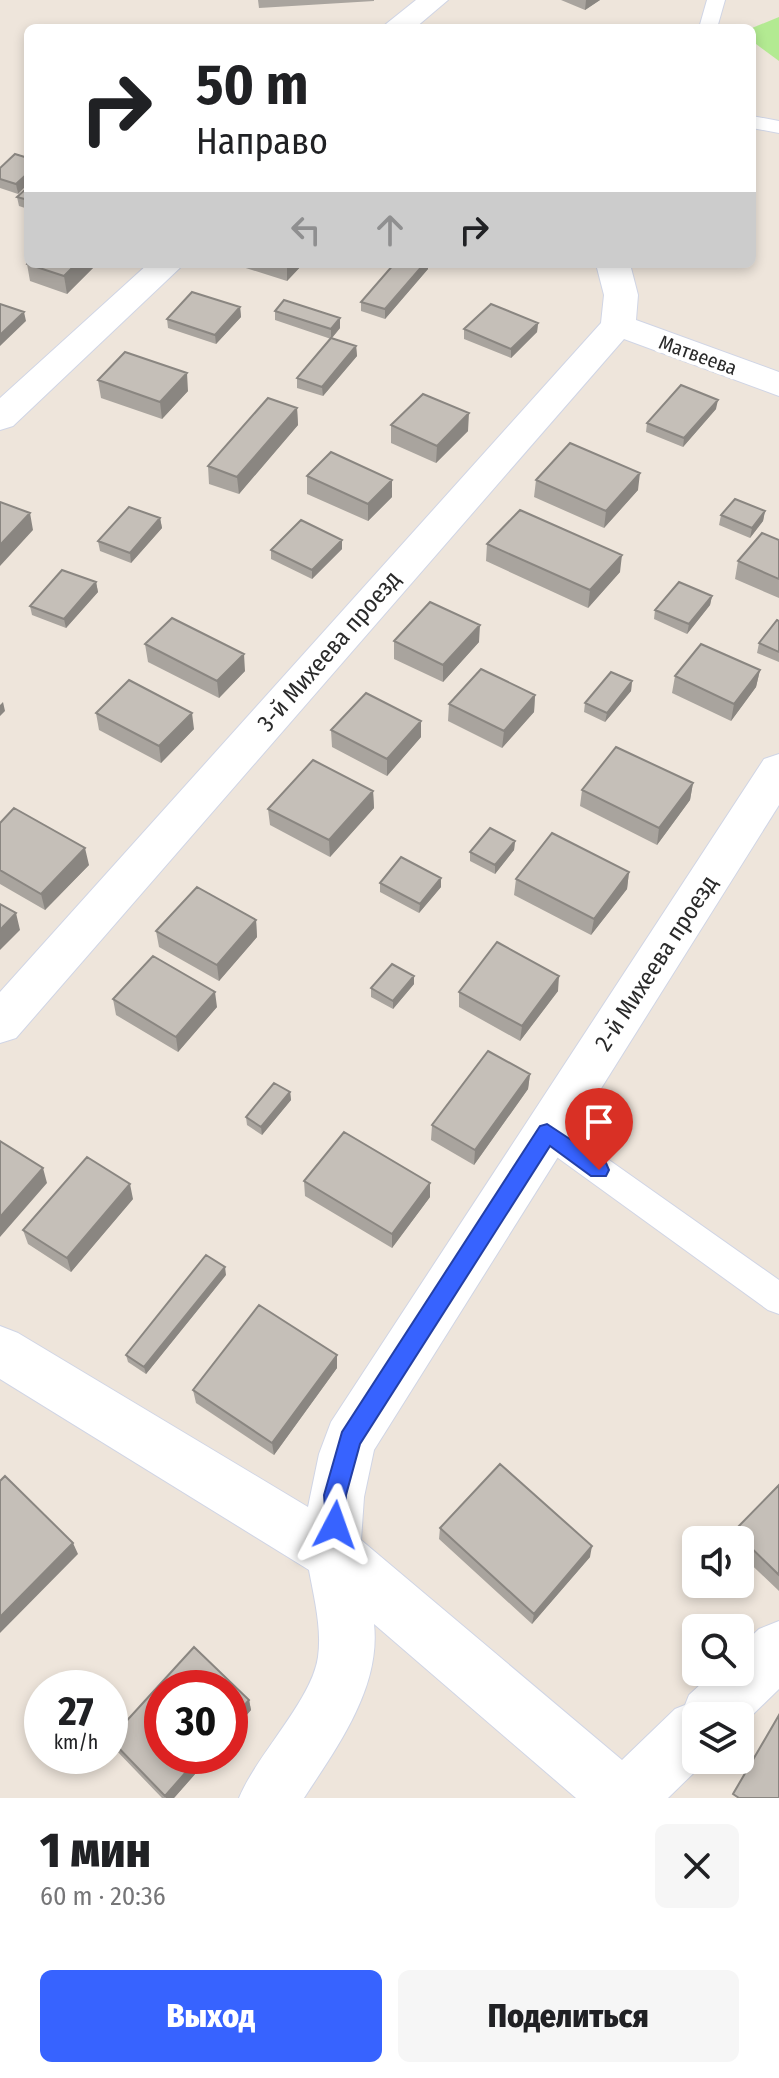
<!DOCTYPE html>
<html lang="ru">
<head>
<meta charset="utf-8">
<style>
  body { margin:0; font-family:"Fira Sans Condensed",sans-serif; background:#f6f6f6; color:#202124; height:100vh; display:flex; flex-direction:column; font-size:30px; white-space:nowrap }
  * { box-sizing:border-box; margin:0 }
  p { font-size:26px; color:#757577 }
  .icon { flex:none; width:44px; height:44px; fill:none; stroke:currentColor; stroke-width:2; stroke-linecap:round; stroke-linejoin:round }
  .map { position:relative; height:1798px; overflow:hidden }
  .side { display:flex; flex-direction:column; background:#fff; flex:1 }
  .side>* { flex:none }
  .hud { position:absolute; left:24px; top:24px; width:732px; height:244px; border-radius:12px; box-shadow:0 4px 12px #0003; background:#fff; color:#202124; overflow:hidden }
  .buttons { position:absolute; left:682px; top:1526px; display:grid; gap:16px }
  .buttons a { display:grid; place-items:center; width:72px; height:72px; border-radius:12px; background:#fff; box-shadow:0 4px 12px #0003; font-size:40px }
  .speed { position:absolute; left:24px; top:1670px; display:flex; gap:16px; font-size:40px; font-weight:700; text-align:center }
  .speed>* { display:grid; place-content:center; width:104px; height:104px; border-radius:50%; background:#fff; box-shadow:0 4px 12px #0003; line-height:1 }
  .speed small { font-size:20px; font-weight:400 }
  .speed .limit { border:12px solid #d22; background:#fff; color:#111 }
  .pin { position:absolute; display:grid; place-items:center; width:68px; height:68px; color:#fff; margin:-82px -34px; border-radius:50% 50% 50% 0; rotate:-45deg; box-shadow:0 0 8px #0007 }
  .pin .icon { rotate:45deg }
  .me { position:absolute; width:88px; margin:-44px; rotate:4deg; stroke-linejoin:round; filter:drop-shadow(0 0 6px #0008) }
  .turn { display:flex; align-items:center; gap:28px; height:168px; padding:0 40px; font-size:36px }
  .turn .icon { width:104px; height:104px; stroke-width:2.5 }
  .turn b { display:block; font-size:56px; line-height:68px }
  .lanes { display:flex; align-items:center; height:76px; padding:0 40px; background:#0003; justify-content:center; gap:40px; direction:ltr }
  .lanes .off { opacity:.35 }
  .round { display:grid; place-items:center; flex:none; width:84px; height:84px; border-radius:12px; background:#f6f6f6 }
  .overview { display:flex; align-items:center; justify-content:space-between; height:136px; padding:0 40px }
  h1 { font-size:48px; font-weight:800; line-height:60px }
  .action { display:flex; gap:16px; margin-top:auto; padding:16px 40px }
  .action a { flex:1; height:92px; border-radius:12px; background:#3763ff; color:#fff; font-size:32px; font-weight:800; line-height:92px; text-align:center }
  .action a+a { background:#f6f6f6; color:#202124 }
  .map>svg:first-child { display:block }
  .green { fill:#b3ea92 }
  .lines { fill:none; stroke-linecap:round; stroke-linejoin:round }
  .lane-casing { stroke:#d0d5e5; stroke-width:2 }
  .street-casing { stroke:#d0d5e5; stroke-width:2 }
  .lane { fill:#fff; fill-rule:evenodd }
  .street { fill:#fff; fill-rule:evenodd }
  .wall { fill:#a9a49e }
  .shaded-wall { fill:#8a8681 }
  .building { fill:#c5bfb8; stroke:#8a8681; stroke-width:2 }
  .route { fill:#3763ff; stroke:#2440a6; stroke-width:2 }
  .labels { text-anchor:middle; stroke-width:8; stroke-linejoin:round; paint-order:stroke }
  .far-street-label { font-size:20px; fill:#2a2a2a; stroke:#fff }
  .street-label { font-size:24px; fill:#2a2a2a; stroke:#fff }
</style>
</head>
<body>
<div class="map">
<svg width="779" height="1798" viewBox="0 0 779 1798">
  <rect width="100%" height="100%" fill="#eee5db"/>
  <path class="green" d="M779,17V61L752,41V28Z"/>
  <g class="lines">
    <defs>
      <path id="lane" d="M707,0H725L717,28H699Z
        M752,116L779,121V133L752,128Z
        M547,1120L558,1124L779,1280V1314L768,1310L536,1142L532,1133L536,1124Z"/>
      <path id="street" d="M416,0H448L415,28H381Z
        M148,264H184L13,426L0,430V398Z
        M596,264H630L638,295L636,320L779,372V396L624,339L16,1038L0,1043V992L601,323L604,295Z
        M779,754V805L374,1450L364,1497L361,1540L622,1760L675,1709L685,1705L689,1695L714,1672H740V1647L759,1629L779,1621V1689L740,1727V1716H696V1760H707L668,1798H576L374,1624C381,1688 337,1747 304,1798H239C257,1754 312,1700 318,1657C322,1628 314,1598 309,1570L0,1379V1326L18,1333L308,1507L319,1454L331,1422L764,759Z"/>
    </defs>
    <use href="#lane" class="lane-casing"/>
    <use href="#street" class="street-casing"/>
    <use href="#lane" class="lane"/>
    <use href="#street" class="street"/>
  </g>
  <path class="wall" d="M258,0H374V1L259,8Z
    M561,0H600L585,10Z
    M15,154L18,194L0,188V168Z
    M28,187V209L19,206L17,197Z
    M27,264H97L67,294L30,281Z
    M233,264H303L287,281Z
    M394,264H428V269L385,319L361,311V302Z
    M240,307L241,317L216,344L168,328L167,319Z
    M275,311L340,328L332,338L356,346L357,356L323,396L297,388V378L331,339L275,320Z
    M538,323L537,332L511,358L464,339V329Z
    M98,380L188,391L162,419L101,398Z
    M297,408L298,425L239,494L209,484L208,466Z
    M716,409L683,447L646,432L647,423Z
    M391,425L468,431L436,463L391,443Z
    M307,476L392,480V497L368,521L307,494Z
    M536,480L638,490L604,528L534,497Z
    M765,511L763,521L750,538L719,525L721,515Z
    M160,518L162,528L131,563L100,551L98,541Z
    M779,540V598L735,579L738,561Z
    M487,544L620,572L588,608L486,561Z
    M342,549L312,579L271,559V550Z
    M96,582L98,592L66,628L32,615L30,606Z
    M712,596L710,605L687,634L654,619L655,610Z
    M779,621V662L757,653L759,643Z
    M394,641L479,642L443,682L394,659Z
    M145,644L245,671L219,698L148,662Z
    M760,670L756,687L731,721L672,693L675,676Z
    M632,681L631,691L605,722L584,712L585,703Z
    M535,695L534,712L502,748L448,721L449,704Z
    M96,713L194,729L161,763L99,730Z
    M331,730L421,737L387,776L332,747Z
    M693,783L690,800L657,845L580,806L582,790Z
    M373,791L374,808L330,857L270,825L268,809Z
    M0,823L89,865L45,910L0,884Z
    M515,841L514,850L495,874L470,861V852Z
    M629,872L627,889L591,935L514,895L516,879Z
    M380,883L441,887L419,913L380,892Z
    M256,920L257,937L219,981L159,947L156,931Z
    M414,984L393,1009L371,997V988Z
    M558,991L520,1041L459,1007V992Z
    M113,999L217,1007L178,1052L116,1015Z
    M530,1074L528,1089L474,1165L431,1140L432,1125Z
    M290,1092L291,1100L262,1135L247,1125L246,1117Z
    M304,1181L430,1197L392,1248L305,1196Z
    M133,1199L71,1272L28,1244L23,1230Z
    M226,1275L146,1374L128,1362L126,1355Z
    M337,1368L274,1455L196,1403L193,1390Z
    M779,1485V1591L740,1554V1540H730L734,1531Z
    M440,1528L590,1557L532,1624L439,1539Z
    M194,1647L249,1700L251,1710L230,1734V1688H162V1756H211L174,1798H162L114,1748L110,1739Z"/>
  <path class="shaded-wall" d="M586,0H600L585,10Z
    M28,173V184L18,194L16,184Z
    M76,264H97L67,294L64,276Z
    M287,264H303L287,281Z
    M424,264H428V269L385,319V309Z
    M240,307L241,317L216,344L215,335Z
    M24,312L26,321L0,346V335Z
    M340,318V328L331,339V329Z
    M538,323L537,332L511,358V349Z
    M356,346L357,356L323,396L322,387Z
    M187,373L188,391L162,419L160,402Z
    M718,400L716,409L683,447L684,438Z
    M297,408L298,425L239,494L237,477Z
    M469,413L468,431L436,463L437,446Z
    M640,473L638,490L604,528L606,511Z
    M392,480V497L368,521V504Z
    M765,511L763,521L750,538L752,528Z
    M30,513L33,530L0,566V545Z
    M160,518L162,528L131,563L130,553Z
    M342,540V549L312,579V570Z
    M622,555L620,572L588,608L590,590Z
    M96,582L98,592L66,628L64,619Z
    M712,596L710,605L687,634L689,624Z
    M480,625L479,642L443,682V665Z
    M244,654L245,671L219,698L217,681Z
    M760,670L756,687L731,721L734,704Z
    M632,681L631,691L605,722L607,713Z
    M535,695L534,712L502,748L504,731Z
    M3,702L5,711L0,716V705Z
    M192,713L194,729L161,763L159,746Z
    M421,721V737L387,776V759Z
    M693,783L690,800L657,845L659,828Z
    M373,791L374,808L330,857L329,840Z
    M515,841L514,850L495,874V865Z
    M85,848L89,865L45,910L41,894Z
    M629,872L627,889L591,935L594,919Z
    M441,878V887L419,913L420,904Z
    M16,913L20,930L0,950V930Z
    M256,920L257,937L219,981L217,965Z
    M414,976V984L393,1009V1001Z
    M559,976L558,991L520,1041L522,1026Z
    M215,992L217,1007L178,1052L176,1037Z
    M530,1074L528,1089L474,1165L475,1150Z
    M290,1092L291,1100L262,1135L261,1127Z
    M43,1168L47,1183L0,1237V1217Z
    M430,1183V1197L392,1248V1234Z
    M130,1184L133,1199L71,1272L67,1258Z
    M225,1267L226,1275L146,1374L144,1367Z
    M337,1355V1368L274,1455L272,1443Z
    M73,1543L78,1554L0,1633V1617Z
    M592,1546L590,1557L532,1624L534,1614Z
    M249,1700L251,1710L230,1734V1722Z
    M200,1756H211L174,1798H166L165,1796Z"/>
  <path class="building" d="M15,154L28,158V173L16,184L0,179V168Z
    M28,187V200L17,197Z
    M28,262V264H76L64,276L27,264Z
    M394,264H424L385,309L361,302Z
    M192,292L240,307L215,335L167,319Z
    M284,300L340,318L331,329L275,311Z
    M0,304L24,312L0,335Z
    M491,304L538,323L511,349L464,329Z
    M331,338L356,346L322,387L297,378Z
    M125,352L187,373L160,402L98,380Z
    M681,385L718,400L684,438L647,423Z
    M423,394L469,413L437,446L391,425Z
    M268,398L297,408L237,477L208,466Z
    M570,443L640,473L606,511L536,480Z
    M331,452L392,480L368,504L307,476Z
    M735,499L765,511L752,528L721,515Z
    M0,502L30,513L0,545Z
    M129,507L160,518L130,553L98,541Z
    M520,510L622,555L590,590L487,544Z
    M301,520L342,540L312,570L271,550Z
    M762,533L779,540V579L738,561Z
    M62,570L96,582L64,619L30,606Z
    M679,582L712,596L689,624L655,610Z
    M430,602L480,625L443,665L394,641Z
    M172,618L244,654L217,681L145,644Z
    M777,620L779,621V652L759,643Z
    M701,644L760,670L734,704L675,676Z
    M481,669L535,695L504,731L449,704Z
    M611,672L632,681L607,713L585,703Z
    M129,680L192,713L159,746L96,713Z
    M366,693L421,721L387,759L331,730Z
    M616,747L693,783L659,828L582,790Z
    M313,760L373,791L329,840L268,809Z
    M14,808L85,848L41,894L0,870V823Z
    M490,828L515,841L495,865L470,852Z
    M552,833L629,872L594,919L516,879Z
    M401,857L441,878L420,904L380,883Z
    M197,887L256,920L217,965L156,931Z
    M0,904L16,913L0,930Z
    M497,942L559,976L522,1026L459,992Z
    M153,956L215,992L176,1037L113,999Z
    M392,964L414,976L393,1001L371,988Z
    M488,1051L530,1074L475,1150L432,1125Z
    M274,1083L290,1092L261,1127L246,1117Z
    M344,1132L430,1183L392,1234L304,1181Z
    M0,1141L43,1168L0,1217Z
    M87,1157L130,1184L67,1258L23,1230Z
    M206,1255L225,1267L144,1367L126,1355Z
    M259,1305L337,1355L272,1443L193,1390Z
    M500,1464L592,1546L534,1614L440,1528Z
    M5,1476L73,1543L0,1617V1481Z
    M779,1485V1575L734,1531Z
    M194,1647L249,1700L230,1722V1688H162V1756H200L165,1796L110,1739Z
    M779,1715V1798H739L733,1794Z"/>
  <path class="route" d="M547,1124L606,1163L609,1170L606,1176H591L550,1146L360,1444L346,1495L343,1533L335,1536L327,1533L324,1495L342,1432L540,1126Z"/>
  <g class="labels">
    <g class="far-street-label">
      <text transform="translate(698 355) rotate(20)" y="7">Матвеева</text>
    </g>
    <g class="street-label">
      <text transform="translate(329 651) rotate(-49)" y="8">3-й Михеева проезд</text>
      <text transform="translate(656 963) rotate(-57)" y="8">2-й Михеева проезд</text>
    </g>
  </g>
</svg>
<div class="buttons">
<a><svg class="icon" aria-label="sound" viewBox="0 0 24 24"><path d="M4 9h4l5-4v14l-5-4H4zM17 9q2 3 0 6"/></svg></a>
<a><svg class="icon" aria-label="search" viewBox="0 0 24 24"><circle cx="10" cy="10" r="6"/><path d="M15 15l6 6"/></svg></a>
<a><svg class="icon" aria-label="layers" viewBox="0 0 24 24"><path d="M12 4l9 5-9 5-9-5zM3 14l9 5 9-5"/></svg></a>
</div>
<div class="speed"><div>27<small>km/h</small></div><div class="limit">30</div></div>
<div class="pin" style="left:599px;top:1170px;background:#d93025"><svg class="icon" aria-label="arrive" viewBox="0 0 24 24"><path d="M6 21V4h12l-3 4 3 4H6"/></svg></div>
<svg class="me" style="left:335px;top:1525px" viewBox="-20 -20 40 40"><path d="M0-17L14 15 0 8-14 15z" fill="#3763ff" stroke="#fff" stroke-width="4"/></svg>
<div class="hud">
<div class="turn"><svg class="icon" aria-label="right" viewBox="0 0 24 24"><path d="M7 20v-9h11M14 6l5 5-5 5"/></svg><div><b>50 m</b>Направо</div></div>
<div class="lanes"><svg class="icon off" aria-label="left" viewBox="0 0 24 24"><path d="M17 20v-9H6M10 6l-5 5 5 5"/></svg><svg class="icon off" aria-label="ahead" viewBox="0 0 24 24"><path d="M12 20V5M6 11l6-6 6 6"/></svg><svg class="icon" aria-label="right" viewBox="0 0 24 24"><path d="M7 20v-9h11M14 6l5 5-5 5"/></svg></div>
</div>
</div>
<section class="side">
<div class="overview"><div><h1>1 мин</h1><p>60 m · 20:36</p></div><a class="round"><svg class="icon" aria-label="close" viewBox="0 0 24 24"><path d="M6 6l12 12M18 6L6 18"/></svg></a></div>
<div class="action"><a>Выход</a><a>Поделиться</a></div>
</section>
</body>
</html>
